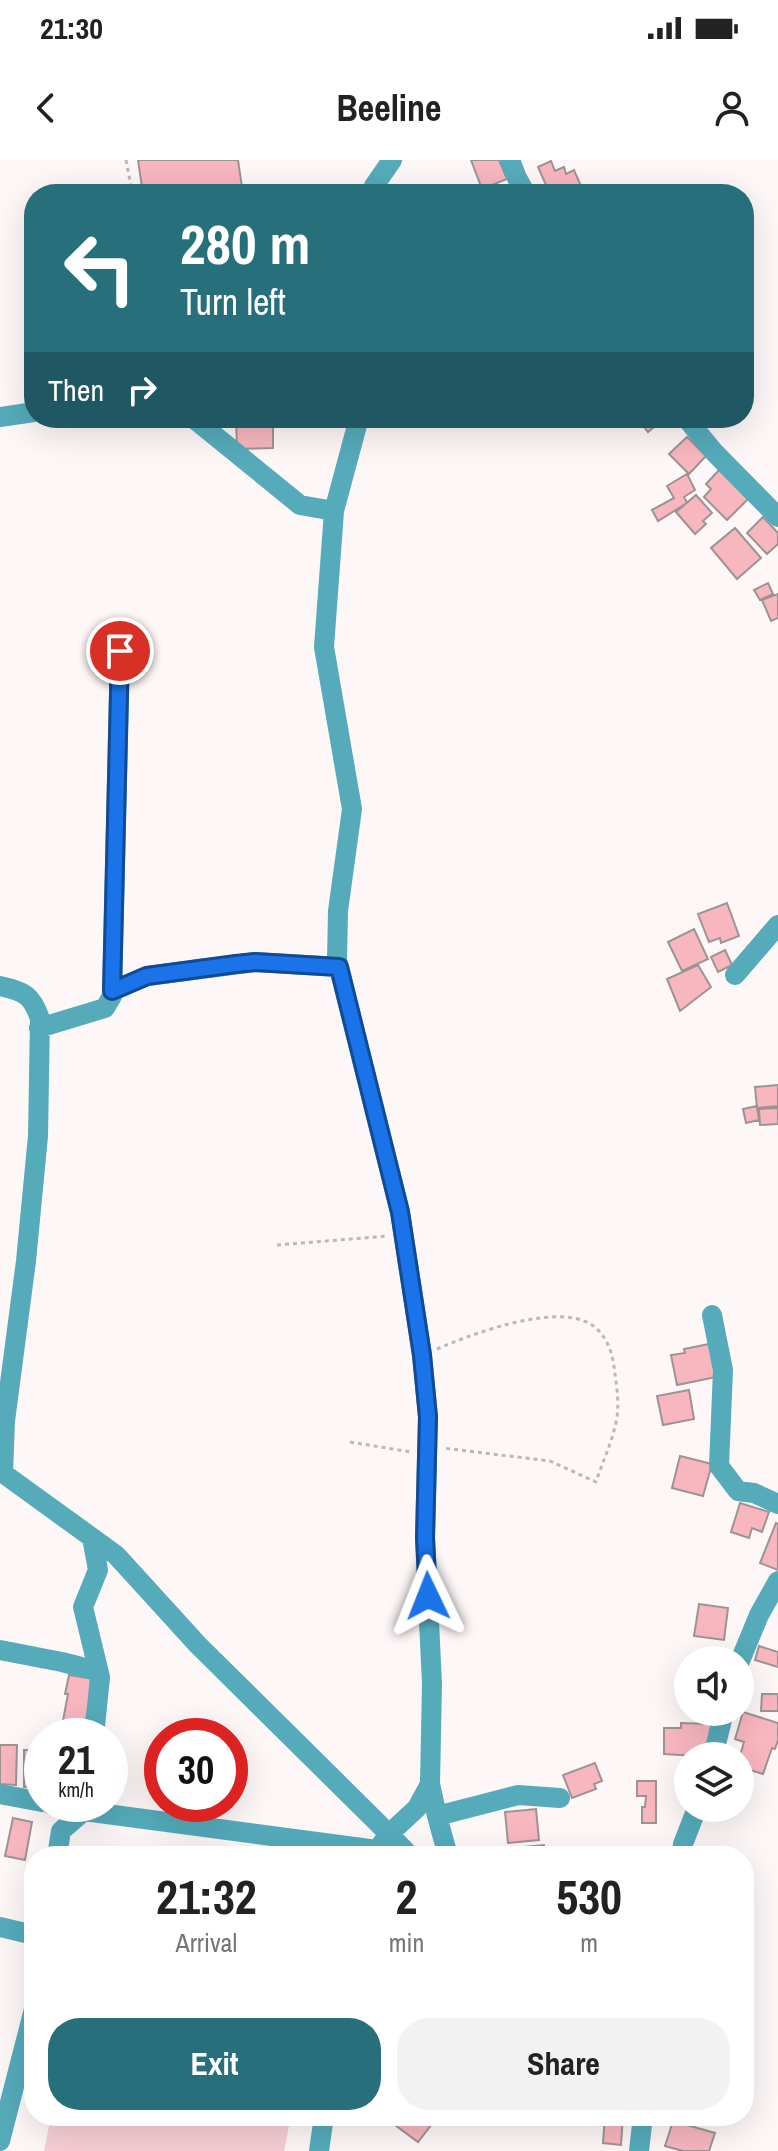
<!DOCTYPE html>
<html lang="en">
<head>
<meta charset="utf-8">
<style>
  body { margin:0; font-family:"Archivo Narrow",sans-serif; background:#f2f2f2; color:#222; height:100vh; display:flex; flex-direction:column; font-size:30px; white-space:nowrap }
  * { box-sizing:border-box; margin:0 }
  p { font-size:26px; color:#767676 }
  .icon { flex:none; width:44px; height:44px; fill:none; stroke:currentColor; stroke-width:2; stroke-linecap:round; stroke-linejoin:round }
  .map { position:relative; flex:1; overflow:hidden }
  .sheet { position:absolute; left:24px; top:1686px; width:730px; height:280px; display:flex; flex-direction:column; background:#fff; border-radius:32px; box-shadow:0 8px 32px #0002 }
  .sheet>* { flex:none }
  .banner { position:absolute; left:24px; top:24px; width:730px; height:244px; border-radius:32px; box-shadow:0 8px 32px #0002; background:#276f7b; color:#fff; overflow:hidden }
  .tools { position:absolute; left:674px; top:1486px; display:grid; gap:16px }
  .tools a { display:grid; place-items:center; width:80px; height:80px; border-radius:50%; background:#fff; box-shadow:0 8px 32px #0002; font-size:40px }
  .speed { position:absolute; left:24px; top:1558px; display:flex; gap:16px; font-size:40px; font-weight:700; text-align:center }
  .speed>* { display:grid; place-content:center; width:104px; height:104px; border-radius:50%; background:#fff; box-shadow:0 8px 32px #0002; line-height:1 }
  .speed small { font-size:20px; font-weight:400 }
  .speed .limit { border:12px solid #d22; background:#fff; color:#111 }
  .pin { position:absolute; display:grid; place-items:center; width:68px; height:68px; color:#fff; margin:-34px; border:4px solid #fff; border-radius:50%; box-shadow:0 2px 8px #0007 }
  .me { position:absolute; width:88px; margin:-44px; rotate:358deg; stroke-linejoin:round; filter:drop-shadow(0 0 6px #0008) }
  .turn { display:flex; align-items:center; gap:28px; height:168px; padding:0 24px; font-size:36px }
  .turn .icon { width:104px; height:104px; stroke-width:2.5 }
  .turn b { display:block; font-size:56px; line-height:68px }
  .then { display:flex; align-items:center; height:76px; padding:0 24px; background:#0003; gap:16px; font-size:30px }
  .eta { display:flex; justify-content:space-evenly; align-items:center; height:136px; text-align:center }
  .eta b { font-size:48px; font-weight:700; line-height:56px }
  .button { display:flex; gap:16px; margin-top:auto; padding:16px 24px }
  .button a { flex:1; height:92px; border-radius:32px; background:#276f7b; color:#fff; font-size:32px; font-weight:700; line-height:92px; text-align:center }
  .button a+a { background:#f2f2f2; color:#222 }
  .status { display:flex; justify-content:space-between; align-items:center; height:56px; padding:0 40px; background:#fff; direction:ltr }
  .status svg { height:22px; fill:currentColor }
  header { display:flex; justify-content:space-between; align-items:center; height:104px; padding:0 24px; background:#fff; font-size:36px; font-weight:700 }
  .map>svg:first-child { display:block }
  .green { fill:#f7cfd5 }
  .building { fill:#f8b6bf; stroke:#9d9394; stroke-width:2 }
  .lines { fill:none; stroke-linecap:round; stroke-linejoin:round }
  .path { stroke:#bdb7b8; stroke-width:3; stroke-dasharray:4 4; stroke-linecap:butt }
  .minor { stroke:#55abba; stroke-width:20 }
  .route-casing { stroke:#114b97; stroke-width:20 }
  .route { stroke:#1a73e8; stroke-width:14 }
</style>
</head>
<body>
<div class="status"><b>21:30</b><svg viewBox="0 0 49 12"><path d="M0 12V9h3v3zM5 12V6h3v6zM10 12V3h3v9zM15 12V0h3v12zM26 1h20v11H26zM47 4h2v5h-2z"/></svg></div>
<header><svg class="icon" aria-label="back" viewBox="0 0 24 24"><path d="M15 5l-7 7 7 7"/></svg>Beeline<svg class="icon" aria-label="person" viewBox="0 0 24 24"><circle cx="12" cy="8" r="4"/><path d="M4 21q1-7 8-7t8 7"/></svg></header>
<div class="map">
<svg width="778" height="1991" viewBox="0 0 778 1991">
  <rect width="100%" height="100%" fill="#fef7f8"/>
  <path class="green" d="M51,1956H291L284,1991H44Z"/>
  <path class="building" d="M138,0H238L243,34H143Z
    M471,0H499L507,19L482,29Z
    M551,1L555,11L564,7L566,14L574,10L584,33L550,34L538,7Z
    M236,258H273V288L237,289Z
    M637,258H665L648,272Z
    M687,277L706,296L689,314L669,294Z
    M719,310L748,339L727,360L704,337L711,329L706,324Z
    M687,314L695,330L684,337L687,343L658,361L652,350L674,338L667,326Z
    M696,335L712,353L703,361L706,364L695,374L676,352Z
    M763,357L778,373V384L767,394L747,373Z
    M735,368L761,398L737,419L711,388Z
    M768,423L773,434L760,440L754,430Z
    M778,434V458L771,461L762,440Z
    M727,743L739,776L721,783L720,778L709,782L698,754Z
    M694,769L708,799L682,811L668,782Z
    M725,790L732,805L718,812L711,797Z
    M698,805L711,827L680,851L667,819Z
    M778,925V946L757,948L755,927Z
    M757,946L759,960L746,963L743,949Z
    M778,948V964L760,965L759,949Z
    M709,1184L716,1217L677,1225L671,1195L685,1193L684,1189Z
    M689,1230L694,1259L663,1265L657,1236Z
    M680,1296L712,1304L703,1336L672,1328Z
    M740,1343L769,1352L762,1372L752,1368L749,1378L731,1372Z
    M776,1363L778,1364V1410L760,1403Z
    M699,1444L728,1448L724,1480L694,1476Z
    M759,1486L778,1492V1507L755,1500Z
    M69,1515L94,1519L84,1570L62,1566L68,1534H65Z
    M762,1534H778V1551H761Z
    M743,1552L778,1563V1580L775,1589L772,1588L763,1614L740,1607V1596L744,1582L735,1579Z
    M681,1563L711,1564L710,1590L696,1589V1596L664,1594V1568H681Z
    M0,1585H17L16,1625L0,1624Z
    M24,1590H42V1627H24Z
    M595,1603L602,1621L594,1624L596,1629L572,1638L563,1615Z
    M637,1621H656V1663H642V1647H645L646,1636H637Z
    M536,1649L539,1680L508,1683L505,1652Z
    M13,1658L32,1662L25,1700L5,1696Z
    M544,1685L545,1696H515L514,1688Z
    M402,1956H438L418,1982L395,1965Z
    M605,1956H623L621,1985L603,1983Z
    M673,1961L715,1973L709,1991H683L665,1986Z"/>
  <g class="lines">
    <path class="path" d="M126,0L131,26L130,34
      M277,1085L388,1076
      M437,1189C472,1174 565,1138 597,1169C610,1182 613,1197 615,1214C617,1228 619,1244 617,1257C613,1281 603,1300 596,1322L550,1301L443,1288
      M350,1282L411,1292"/>
    <path class="minor" d="M510,0L517,18L526,34
      M372,34L374,26L392,0
      M0,257L34,252
      M193,258L300,345L334,351
      M359,258L334,351L324,487L352,649L338,751L337,800L400,1052L422,1195L428,1257L425,1378L432,1524L430,1624L437,1656L518,1635L560,1638
      M686,258L714,292L778,357
      M735,815L778,765
      M0,826C24,831 32,835 40,859L38,976L26,1101L5,1261L3,1313H0
      M112,831L147,816L255,802L339,807
      M39,868L105,848L112,836L120,491
      M712,1155L723,1210L719,1306L738,1331L754,1333L778,1344
      M0,1311L116,1395L198,1485L389,1674L417,1648L430,1624
      M92,1378L98,1410L83,1447L100,1517
      M0,1490L62,1502L97,1511L100,1517L94,1576
      M740,1501L759,1455L778,1421
      M713,1596L724,1552
      M0,1634L42,1642
      M50,1644L84,1651L377,1690
      M437,1656L448,1696
      M381,1685L389,1674L410,1696
      M57,1696L61,1671L84,1651L85,1644
      M682,1696L683,1684L697,1648
      M0,1767L34,1775
      M0,1981L34,1849
      M319,1991L324,1956
      M639,1991L643,1956"/>
  </g>
  <g class="lines">
    <defs>
      <path id="route" d="M120,491L112,831L147,816L236,804L255,802L339,807L400,1052L422,1195L428,1257L425,1378L428,1436"/>
    </defs>
    <use href="#route" class="route-casing"/>
    <use href="#route" class="route"/>
  </g>
</svg>
<div class="tools">
<a><svg class="icon" aria-label="sound" viewBox="0 0 24 24"><path d="M4 9h4l5-4v14l-5-4H4zM17 9q2 3 0 6"/></svg></a>
<a><svg class="icon" aria-label="layers" viewBox="0 0 24 24"><path d="M12 4l9 5-9 5-9-5zM3 14l9 5 9-5"/></svg></a>
</div>
<div class="speed"><div>21<small>km/h</small></div><div class="limit">30</div></div>
<div class="pin" style="left:120px;top:491px;background:#d93025"><svg class="icon" aria-label="arrive" viewBox="0 0 24 24"><path d="M6 21V4h12l-3 4 3 4H6"/></svg></div>
<svg class="me" style="left:428px;top:1436px" viewBox="-20 -20 40 40"><path d="M0-17L14 15 0 8-14 15z" fill="#1a73e8" stroke="#fff" stroke-width="4"/></svg>
<div class="banner">
<div class="turn"><svg class="icon" aria-label="left" viewBox="0 0 24 24"><path d="M17 20v-9H6M10 6l-5 5 5 5"/></svg><div><b>280 m</b>Turn left</div></div>
<div class="then">Then<svg class="icon" aria-label="right" viewBox="0 0 24 24"><path d="M7 20v-9h11M14 6l5 5-5 5"/></svg></div>
</div>
<section class="sheet">
<div class="eta">
<div><b>21:32</b><p>Arrival</p></div>
<div><b>2</b><p>min</p></div>
<div><b>530</b><p>m</p></div>
</div>
<div class="button"><a>Exit</a><a>Share</a></div>
</section>
</div>
</body>
</html>
